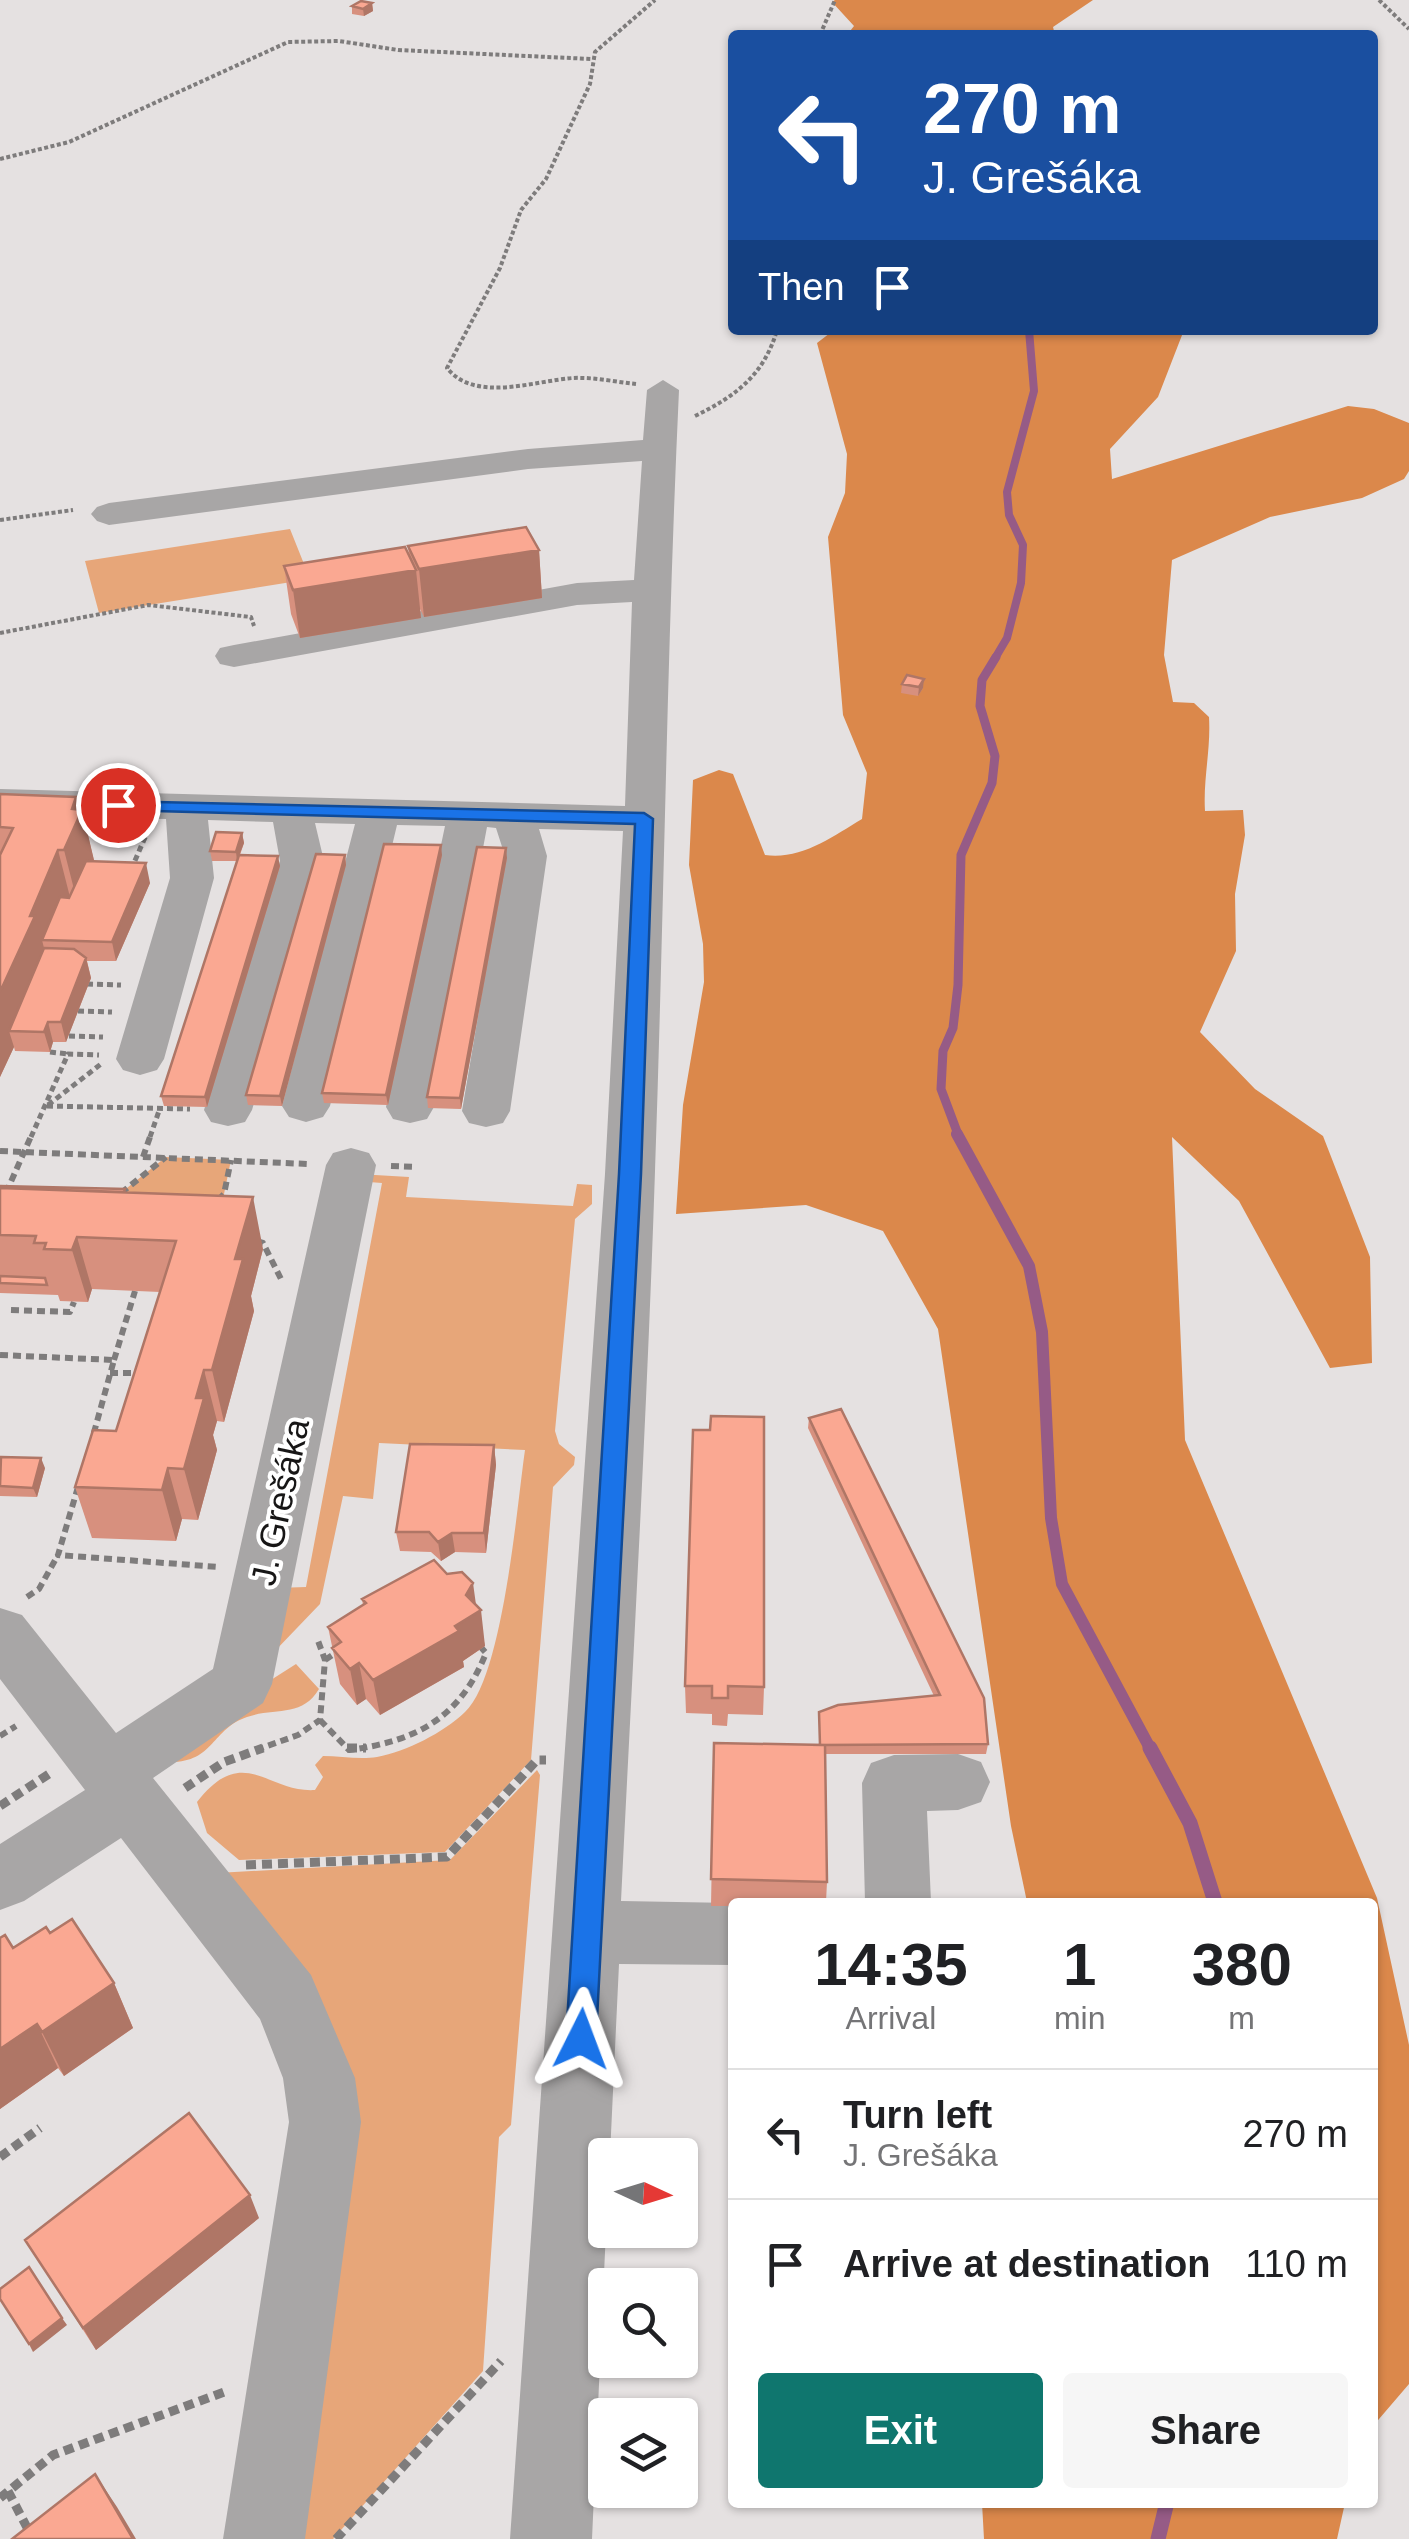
<!DOCTYPE html>
<html lang="en">
<head>
<meta charset="utf-8">
<style>
  body { margin:0; font-family:Helvetica,sans-serif; background:#f6f6f6; color:#202124; height:100vh; display:flex; flex-direction:column; font-size:38px; white-space:nowrap }
  * { box-sizing:border-box; margin:0 }
  p { font-size:32px; color:#757577 }
  .icon { flex:none; width:55px; height:55px; fill:none; stroke:currentColor; stroke-width:2; stroke-linecap:round; stroke-linejoin:round }
  .map { position:relative; flex:1; overflow:hidden }
  .panel { position:absolute; left:728px; top:1898px; width:650px; height:610px; display:flex; flex-direction:column; background:#fff; border-radius:10px; box-shadow:0 2px 8px #0004 }
  .panel>* { flex:none }
  .banner { position:absolute; left:728px; top:30px; width:650px; height:305px; border-radius:10px; box-shadow:0 2px 8px #0004; background:#1a4fa0; color:#fff; overflow:hidden }
  .needle { width:65px; rotate:94deg }
  .fabs { position:absolute; left:588px; top:2138px; display:grid; gap:20px }
  .fabs a { display:grid; place-items:center; width:110px; height:110px; border-radius:10px; background:#fff; box-shadow:0 2px 8px #0004; font-size:50px }
  .pin { position:absolute; display:grid; place-items:center; width:85px; height:85px; color:#fff; margin:-42px; border:5px solid #fff; border-radius:50%; box-shadow:0 2px 10px #0007 }
  .me { position:absolute; width:110px; margin:-55px; rotate:3deg; stroke-linejoin:round; filter:drop-shadow(0 0 8px #0008) }
  .turn { display:flex; align-items:center; gap:35px; height:210px; padding:0 30px; font-size:45px }
  .turn .icon { width:130px; height:130px; stroke-width:2.5 }
  .turn b { display:block; font-size:70px; line-height:85px }
  .then { display:flex; align-items:center; height:95px; padding:0 30px; background:#0003; gap:20px; font-size:38px }
  .eta { display:flex; justify-content:space-evenly; align-items:center; height:170px; text-align:center }
  .eta b { font-size:60px; font-weight:600; line-height:70px }
  .primary-button { display:flex; gap:20px; margin-top:auto; padding:20px 30px }
  .primary-button a { flex:1; height:115px; border-radius:10px; background:#0f766e; color:#fff; font-size:40px; font-weight:600; line-height:115px; text-align:center }
  .primary-button a+a { background:#f6f6f6; color:#202124 }
  ul { padding:0; list-style:none }
  li { display:flex; align-items:center; gap:30px; height:130px; padding:0 30px; border-top:2px solid #e0e0e0 }
  li div { flex:1 }
  li b { display:block; font-size:38px }
  li em { font-style:normal }
  .map>svg:first-child { display:block }
  .green { fill:#e7a679 }
  .forest { fill:#db884b }
  .lines { fill:none; stroke-linecap:round; stroke-linejoin:round }
  .stream-far3 { stroke:#965b86; stroke-width:8 }
  .stream-far2 { stroke:#965b86; stroke-width:9 }
  .stream-far1 { stroke:#965b86; stroke-width:12 }
  .stream { stroke:#965b86; stroke-width:15 }
  .path-far3 { stroke:#7e7c7c; stroke-width:4; stroke-dasharray:4 2.5; stroke-linecap:butt }
  .path-far2 { stroke:#7e7c7c; stroke-width:5; stroke-dasharray:6 4; stroke-linecap:butt }
  .path-far1 { stroke:#7e7c7c; stroke-width:6; stroke-dasharray:8 5; stroke-linecap:butt }
  .path { stroke:#7e7c7c; stroke-width:9; stroke-dasharray:10 6; stroke-linecap:butt }
  .minor { fill:#a8a6a6; fill-rule:evenodd }
  .wall { fill:#d7907e }
  .shaded-wall { fill:#af7666 }
  .building { fill:#faa892; stroke:#af7666; stroke-width:2.5 }
  .route { fill:#1a73e8; stroke:#114b97; stroke-width:2.5 }
  .labels { text-anchor:middle; stroke-width:8; stroke-linejoin:round; paint-order:stroke }
  .street-label { font-size:35px; fill:#171616; stroke:#fff }
</style>
</head>
<body>
<div class="map">
<svg width="1409" height="2539" viewBox="0 0 1409 2539">
  <rect width="100%" height="100%" fill="#e5e1e1"/>
  <path class="green" d="M290,529L310,579L99,613L85,561Z
    M166,1157L231,1160L224,1194L193,1226C157,1194 156,1190 108,1203Z
    M358,1174L409,1177L406,1197L573,1206L577,1184L592,1185V1204L575,1219L555,1431L559,1444L575,1457L574,1465L553,1487L531,1760L445,1852L239,1860L207,1833L197,1802C244,1742 266,1793 315,1790L323,1777L315,1765L323,1756C340,1756 360,1760 377,1757C407,1751 443,1733 465,1712C503,1677 517,1505 525,1450L379,1443L373,1499L343,1496L320,1604L273,1653L276,1588L306,1587L382,1183L356,1181Z
    M296,1664L319,1689C302,1718 275,1707 247,1717C211,1729 214,1764 167,1762L161,1750Z
    M537,1770L540,1775L511,2125L499,2137L483,2371L333,2539H298L352,2127L217,1873L450,1860Z"/>
  <path class="forest" d="M835,0H1093L1053,27L1055,35H847L854,26L832,2Z
    M834,330H1184L1158,397L1110,449L1112,479L1348,406L1374,409L1409,423V471L1404,479L1362,498L1270,517L1172,560L1164,655L1173,702L1194,703L1209,717C1211,749 1203,779 1205,811L1243,810L1245,835L1235,894L1236,951L1200,1032L1255,1089L1323,1136L1370,1257L1372,1363L1330,1368L1239,1201L1172,1137L1185,1440L1377,1898L1409,2045V2384L1373,2426L1372,1902H1027L1011,1826L938,1329L883,1231L806,1205L676,1214L683,1105L704,982L703,944L689,865L693,780L719,770L733,774L765,855C801,860 832,837 862,819L867,773L843,715L828,537L845,493L847,454L817,343Z
    M982,2503V2502L1345,2503L1337,2539H984Z"/>
  <g class="lines">
    <path class="stream-far3" d="M994,660L1007,638L1021,583L1023,545L1009,515L1007,492L1034,391L1029,330"/>
    <path class="stream-far2" d="M959,1137L941,1089L943,1051L953,1028L958,985L961,855L992,783L995,756L980,706L982,680L996,657"/>
    <path class="stream-far1" d="M957,1134L1029,1266L1042,1332L1051,1518L1062,1584L1151,1750"/>
    <path class="stream" d="M1150,1748L1190,1823L1215,1902
      M1158,2539L1167,2502"/>
    <path class="path-far3" d="M1379,0L1409,29
      M820,35L835,0
      M0,159L69,142L288,42L339,41L398,50L591,59
      M636,384C616,382 594,377 573,378C533,381 475,403 447,368L500,268L521,210L546,179L590,84L595,52L655,0
      M695,416C736,396 764,375 777,330
      M0,520L73,510
      M0,633L148,605L251,617L254,626"/>
    <path class="path-far2" d="M131,870L146,835
      M87,984L121,985
      M78,1011L112,1012
      M69,1036L103,1037
      M50,1052L68,1054
      M48,1105L101,1064
      M47,1106L190,1109
      M31,1137L68,1054L99,1055
      M150,1137L160,1108"/>
    <path class="path-far1" d="M0,1151L308,1164
      M143,1157L151,1134
      M391,1166L416,1167
      M6,1193L32,1134
      M121,1193L166,1157
      M218,1200L224,1194L231,1160
      M256,1241L263,1243L281,1279
      M11,1310L70,1312L74,1302
      M0,1355L114,1360L93,1436
      M114,1360L135,1291
      M110,1373H139
      M78,1487L58,1555L219,1567
      M27,1597L39,1589L58,1555
      M325,1660L340,1650
      M320,1720L349,1750C417,1741 460,1718 486,1653L478,1644
      M0,1736L16,1726
      M256,1750L298,1735L320,1720L325,1660L317,1638"/>
    <path class="path" d="M347,1748H366
      M185,1788L224,1762L263,1748
      M0,1806L49,1774
      M246,1865L447,1857L537,1760H546
      M0,2157L40,2128
      M8,2491L33,2539
      M0,2498L53,2455L227,2391
      M336,2539L501,2361"/>
    <path class="minor" d="M663,380L679,390C667,647 664,910 655,1171C647,1414 633,1658 621,1901L732,1903V1965L619,1964L610,2155H605L606,2230L592,2539H510L605,1174L623,831L539,829L547,856L510,1111L503,1123L486,1127L469,1123L462,1111L505,856L496,828L487,827L434,1107L427,1119L410,1123L393,1119L386,1107L445,826L397,825L330,1106L323,1117L306,1122L289,1117L282,1106L355,824L315,823L324,861L252,1110L245,1122L228,1126L211,1122L204,1110L280,861L273,822L208,820L214,878L164,1059L157,1070L140,1075L123,1070L116,1059L170,878L166,819L0,815V789L625,806L632,602L577,605L234,667L220,664L215,656L220,648L234,645L577,583L634,580L642,461L528,469L109,525L97,521L91,514L97,507L109,503L528,449L643,440L647,390Z
      M351,1148L369,1153L376,1165L272,1684L263,1703L153,1778L311,1975L355,2078L361,2122L305,2539H223L289,2122L283,2078L260,2019L121,1838L24,1901L0,1910V1844L85,1790L0,1679V1608L22,1615L116,1733L213,1669L326,1165L333,1153Z
      M958,1754L981,1762L990,1782L981,1802L958,1810L927,1811L931,1902H865L862,1783L871,1763L894,1755Z"/>
  </g>
  <path class="wall" d="M372,3L373,11L364,16L352,14V6Z
    M408,546L539,550L542,598L424,617L420,609L421,618L300,638L291,614L284,566L409,555Z
    M902,684L923,688L918,696L901,693Z
    M0,794L76,797L79,810H82L94,861L150,883L116,961H87L91,978L66,1042H53L50,1052L15,1051L14,1047L0,1077Z
    M242,833L244,843L240,855L280,866L207,1107L164,1106L161,1096L237,861H212L210,851Z
    M345,855L346,865L282,1106L248,1105L246,1095Z
    M442,855L388,1105L324,1103L322,1093Z
    M507,858L461,1109L428,1108L427,1097Z
    M0,1186L126,1192L263,1249L251,1296L254,1311L224,1422L217,1421L213,1435L217,1450L198,1520L182,1519L176,1541L92,1538L75,1487L116,1431L160,1292L92,1289L88,1302L60,1301L58,1295L0,1293Z
    M809,1418L988,1744L986,1754H825L827,1882L826,1902H732V1906H711L714,1743L819,1745V1712L934,1696L808,1428Z
    M494,1445L496,1465L486,1553L455,1552L441,1561L431,1552L400,1551L396,1532Z
    M0,1461L45,1468L37,1497L0,1496Z
    M362,1599L476,1605L485,1646L463,1661L464,1667L380,1715L366,1699L357,1705L340,1684L328,1627L363,1605Z
    M685,1686L764,1687L763,1715L728,1714L727,1726L712,1725V1714L686,1713Z
    M50,1933L114,1983L133,2028L64,2076L58,2068L0,2109V1938L13,1948Z
    M259,2218L96,2350L25,2240Z"/>
  <path class="shaded-wall" d="M372,3L373,11L364,16L363,9Z
    M539,550L542,598L424,617L419,569Z
    M416,570L421,618L300,638L293,590Z
    M924,679L923,688L918,696L919,687Z
    M76,797L80,813L82,810L94,860L77,901L64,850L72,809Z
    M242,833L244,843L237,861L236,852Z
    M441,845L442,855L388,1105L386,1095Z
    M506,848L507,858L461,1109L460,1098Z
    M58,850L71,901L42,940L49,968L9,1031L14,1047L0,1077V992L30,916Z
    M345,855L346,865L282,1106L280,1096Z
    M278,856L280,866L207,1107L205,1097Z
    M146,863L150,883L116,961L112,942Z
    M86,958L91,978L66,1042L61,1022Z
    M48,1022L53,1042L50,1052L44,1032Z
    M253,1197L263,1249L251,1296L254,1311L224,1422L212,1370L235,1259Z
    M77,1237L92,1289L88,1302L72,1250Z
    M204,1370L217,1421L213,1435L217,1450L198,1520L184,1469L196,1398Z
    M494,1445L496,1465L486,1553L484,1533Z
    M41,1458L45,1468L37,1497L33,1488Z
    M168,1468L182,1519L176,1541L162,1490Z
    M452,1533L455,1552L441,1561L438,1542Z
    M473,1583L477,1612L481,1610L485,1646L463,1661L464,1667L380,1715L373,1680L466,1595Z
    M359,1663L366,1699L357,1705L350,1669Z
    M114,1983L133,2028L64,2076L42,2032Z
    M37,2024L58,2068L0,2109V2049Z
    M250,2195L259,2218L96,2350L83,2328Z
    M62,2318L67,2325L33,2352L29,2344Z
    M95,2474L117,2507L136,2539H133Z"/>
  <path class="building" d="M361,1L372,3L363,9L352,6Z
    M526,527L539,550L419,569L408,546Z
    M405,547L416,570L293,590L284,566Z
    M907,675L924,679L919,687L902,684Z
    M0,794L76,797L72,809L82,810L64,850H58L30,916H35L0,992V855L13,828L0,827Z
    M216,832L242,833L236,852L210,851Z
    M384,844L441,845L386,1095L322,1093Z
    M477,847L506,848L460,1098L427,1097Z
    M316,854L345,855L280,1096L246,1095Z
    M239,855L278,856L205,1097L161,1096Z
    M86,861L146,863L112,942L42,940L60,897L69,898Z
    M44,948L74,949L86,958L61,1022H48L44,1032L9,1031Z
    M0,1186L125,1189L124,1192L0,1188Z
    M0,1188L253,1197L235,1259H243L212,1370H204L196,1398H204L184,1469L168,1468L162,1490L75,1487L93,1430L116,1431L176,1241L77,1237L72,1250L44,1249L46,1243H34L36,1236L0,1235Z
    M0,1276L45,1278L47,1285L0,1283Z
    M841,1409L984,1698L988,1744L820,1745L819,1712L838,1705L940,1695L809,1418Z
    M711,1416L764,1417V1687L728,1686V1698H712V1686H685L693,1430H710Z
    M410,1444L494,1445L484,1533H452L438,1542L429,1532H396Z
    M1,1457L41,1458L33,1488L0,1486Z
    M434,1560L447,1574L462,1572L473,1583L466,1595L481,1610L455,1626L459,1631L373,1680L359,1663L350,1669L332,1648L341,1642L328,1627L366,1603L362,1599Z
    M714,1743L825,1745L827,1882L711,1879Z
    M72,1919L114,1983L42,2032L37,2024L0,2049V1938L5,1935L13,1948L46,1927L50,1933Z
    M189,2113L250,2195L83,2328L25,2240Z
    M29,2267L62,2318L29,2344L0,2299V2289Z
    M95,2474L133,2539H12Z"/>
  <path class="route" d="M111,801L644,813L653,819L641,1174L596,2039L592,2049L581,2053L570,2049L566,2039L619,1174L635,824L118,810L109,805Z"/>
  <g class="labels">
    <g class="street-label">
      <text transform="translate(280 1502) rotate(-78)" y="12">J. Grešáka</text>
    </g>
  </g>
</svg>
<div class="fabs">
<a><svg class="needle" viewBox="-14 -14 28 28"><path d="M0-13l5 13h-10z" fill="#e53935"/><path d="M0 13l5-13h-10z" fill="#757577"/></svg></a>
<a><svg class="icon" aria-label="search" viewBox="0 0 24 24"><circle cx="10" cy="10" r="6"/><path d="M15 15l6 6"/></svg></a>
<a><svg class="icon" aria-label="layers" viewBox="0 0 24 24"><path d="M12 4l9 5-9 5-9-5zM3 14l9 5 9-5"/></svg></a>
</div>
<div class="pin" style="left:118px;top:805px;background:#d93025"><svg class="icon" aria-label="arrive" viewBox="0 0 24 24"><path d="M6 21V4h12l-3 4 3 4H6"/></svg></div>
<svg class="me" style="left:581px;top:2039px" viewBox="-20 -20 40 40"><path d="M0-17L14 15 0 8-14 15z" fill="#1a73e8" stroke="#fff" stroke-width="4"/></svg>
<div class="banner">
<div class="turn"><svg class="icon" aria-label="left" viewBox="0 0 24 24"><path d="M17 20v-9H6M10 6l-5 5 5 5"/></svg><div><b>270 m</b>J. Grešáka</div></div>
<div class="then">Then<svg class="icon" aria-label="arrive" viewBox="0 0 24 24"><path d="M6 21V4h12l-3 4 3 4H6"/></svg></div>
</div>
<section class="panel">
<div class="eta">
<div><b>14:35</b><p>Arrival</p></div>
<div><b>1</b><p>min</p></div>
<div><b>380</b><p>m</p></div>
</div>
<ul>
<li><svg class="icon" aria-label="left" viewBox="0 0 24 24"><path d="M17 20v-9H6M10 6l-5 5 5 5"/></svg><div><b>Turn left</b><p>J. Grešáka</p></div><em>270 m</em></li>
<li><svg class="icon" aria-label="arrive" viewBox="0 0 24 24"><path d="M6 21V4h12l-3 4 3 4H6"/></svg><div><b>Arrive at destination</b></div><em>110 m</em></li>
</ul>
<div class="primary-button"><a>Exit</a><a>Share</a></div>
</section>
</div>
</body>
</html>
